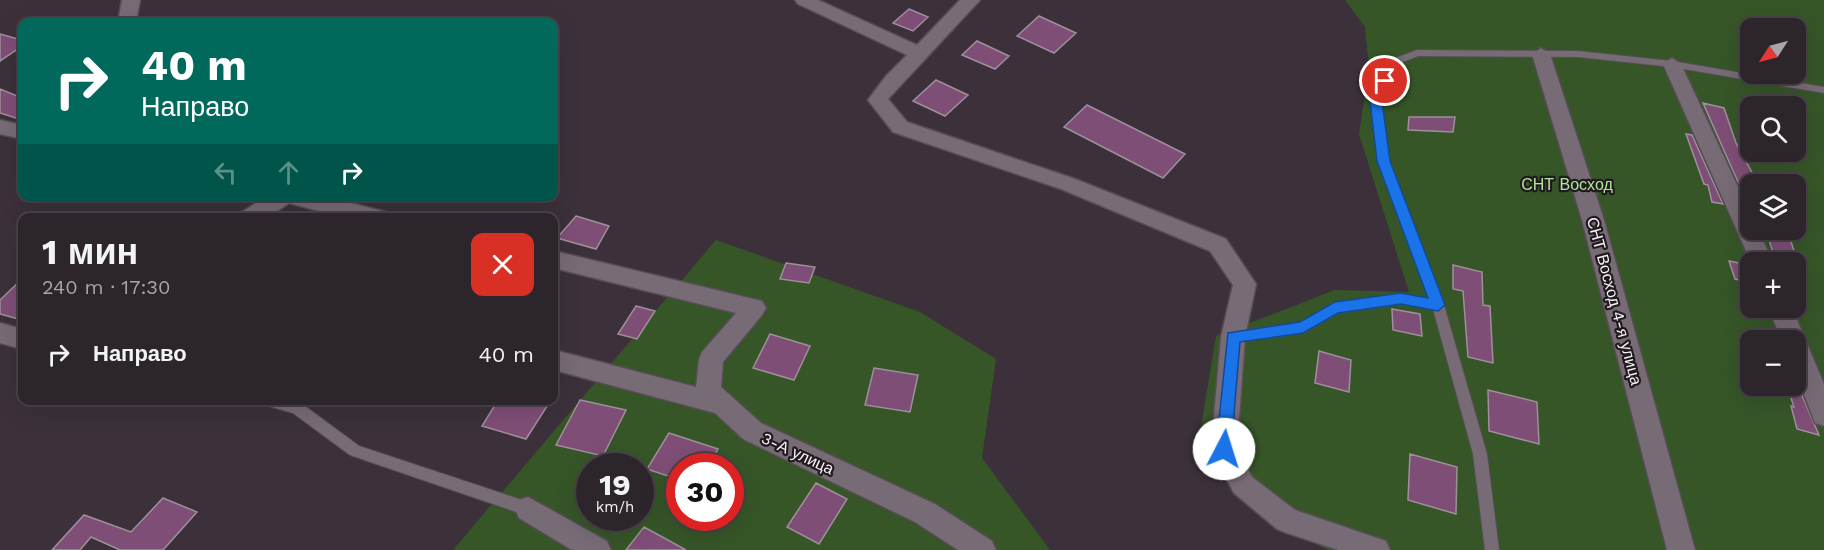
<!DOCTYPE html>
<html lang="ru">
<head>
<meta charset="utf-8">
<style>
  body { margin:0; font-family:"Work Sans",sans-serif; background:#393138; color:#f1f3f6; height:100vh; display:flex; flex-direction:column; font-size:22px; white-space:nowrap }
  * { box-sizing:border-box; margin:0 }
  p { font-size:20px; color:#a7a5a9 }
  .icon { flex:none; width:33px; height:33px; fill:none; stroke:currentColor; stroke-width:2; stroke-linecap:round; stroke-linejoin:round }
  .map { position:relative; flex:1; overflow:hidden }
  .sheet { position:absolute; left:18px; top:213px; width:540px; height:192px; display:flex; flex-direction:column; background:#2d252c; border-radius:12px; box-shadow:0 6px 24px #0002,0 0 0 2px #484248 }
  .sheet>* { flex:none }
  .guide { position:absolute; left:18px; top:18px; width:540px; height:183px; border-radius:12px; box-shadow:0 6px 24px #0002,0 0 0 2px #484248; background:#00695c; color:#fff; overflow:hidden }
  .needle { width:39px; rotate:234deg }
  .fabs { position:absolute; left:1740px; top:18px; display:grid; gap:12px }
  .fabs a { display:grid; place-items:center; width:66px; height:66px; border-radius:12px; background:#2d252c; box-shadow:0 6px 24px #0002,0 0 0 2px #484248; font-size:30px }
  .speed { position:absolute; left:576px; top:453px; display:flex; gap:12px; font-size:30px; font-weight:700; text-align:center }
  .speed>* { display:grid; place-content:center; width:78px; height:78px; border-radius:50%; background:#2d252c; box-shadow:0 6px 24px #0002,0 0 0 2px #484248; line-height:1 }
  .speed small { font-size:15px; font-weight:400 }
  .speed .limit { border:9px solid #d22; background:#fff; color:#111 }
  .pin { position:absolute; display:grid; place-items:center; width:51px; height:51px; color:#fff; margin:-26px; border:3px solid #fff; border-radius:50%; box-shadow:0 2px 6px #0007 }
  .me { position:absolute; width:66px; margin:-33px; rotate:5deg; stroke-linejoin:round; filter:drop-shadow(0 0 4px #0008) }
  .turn { display:flex; align-items:center; gap:21px; height:126px; padding:0 24px; font-size:27px }
  .turn .icon { width:78px; height:78px; stroke-width:2.5 }
  .turn b { display:block; font-size:42px; line-height:51px }
  .lanes { display:flex; align-items:center; height:57px; padding:0 24px; background:#0003; justify-content:center; gap:30px; direction:ltr }
  .lanes .off { opacity:.35 }
  .round { display:grid; place-items:center; flex:none; width:63px; height:63px; border-radius:12px; background:#393138 }
  .overview { display:flex; align-items:center; justify-content:space-between; height:102px; padding:0 24px }
  h1 { font-size:36px; font-weight:700; line-height:45px }
  ul { padding:0; list-style:none }
  li { display:flex; align-items:center; gap:18px; height:78px; padding:0 24px }
  li div { flex:1 }
  li b { display:block; font-size:22px }
  li em { font-style:normal }
  .map>svg:first-child { display:block }
  .green { fill:#365628; fill-rule:evenodd }
  .building { fill:#7f4e77; stroke:#9d909a; stroke-width:1.5 }
  .lines { fill:none; stroke-linecap:round; stroke-linejoin:round }
  .service-casing { stroke:#574d55; stroke-width:2 }
  .minor-casing { stroke:#574d55; stroke-width:3 }
  .service { fill:#776b75; fill-rule:evenodd }
  .minor { fill:#776b75; fill-rule:evenodd }
  .route { fill:#1a73e8; stroke:#114b97; stroke-width:1.5 }
  .labels { text-anchor:middle; stroke-width:4.5; stroke-linejoin:round; paint-order:stroke }
  .park-label { font-size:16px; fill:#b0e699; stroke:#201b1f }
  .street-label { font-size:16px; fill:#faf2f8; stroke:#201b1f }
</style>
</head>
<body>
<div class="map">
<svg width="1824" height="550" viewBox="0 0 1824 550">
  <rect width="100%" height="100%" fill="#3c313a"/>
  <path class="green" d="M1345,0H1824V550H1328L1255,513L1199,439L1216,336L1335,290L1409,292L1359,134L1369,68L1365,27ZM1750,28H1796V74H1750ZM1750,106H1796V152H1750ZM1750,184H1796V230H1750ZM1750,262H1796V308H1750ZM1750,340H1796V386H1750Z
    M716,240L920,312L996,359L982,458L1050,550H453ZM590,466H640V518H590ZM680,466H730V518H680Z"/>
  <path class="building" d="M909,9L928,17L913,31L893,23Z
    M1039,16L1076,33L1054,53L1017,36Z
    M0,34L22,40V46L0,61Z
    M977,41L1009,56L995,69L962,55Z
    M936,80L968,95L945,116L913,101Z
    M0,89L22,98V120L0,113Z
    M1703,103L1724,108L1736,143L1754,176H1750V209Z
    M1087,105L1185,154L1163,178L1064,127Z
    M1409,117H1455L1453,132L1408,130Z
    M1686,134L1692,135L1723,204L1712,202L1708,185L1704,184Z
    M576,216L609,226L596,249L557,238Z
    M1767,234L1790,239L1798,262H1776Z
    M1729,261L1750,265V282L1735,279Z
    M786,263L815,267L809,283L780,279Z
    M1453,265L1482,272L1483,305L1490,306L1493,363L1468,357L1463,291L1453,289Z
    M22,279V320L0,314V300Z
    M636,306L655,311L637,339L618,334Z
    M1392,309L1420,314L1422,336L1393,330Z
    M770,334L810,346L794,380L753,368Z
    M1319,351L1351,360L1349,392L1315,383Z
    M874,368L918,375L910,412L865,405Z
    M1787,386H1798L1819,435L1797,429L1791,406L1794,407Z
    M1488,390L1537,402L1539,444L1489,431Z
    M498,400H551L526,439L482,426Z
    M580,400L626,410L603,456L556,445Z
    M669,433L718,449L708,466H680V480L647,469Z
    M1410,454L1457,467L1456,514L1408,500Z
    M816,483L847,499L819,544L787,527Z
    M163,498L197,512L163,550H120L91,537L80,550H52L84,515L131,532Z
    M644,527L686,550H626Z"/>
  <g class="lines">
    <defs>
      <path id="service" d="M1417,50L1578,51L1672,61L1824,87V93L1672,67L1578,57L1418,56L1398,64L1381,101L1388,161L1444,305L1487,454L1499,550H1485L1473,454L1433,309L1401,304L1338,313L1303,333L1233,342L1229,341L1227,337L1229,333L1233,332L1300,323L1335,303L1401,294L1429,299L1378,161L1371,101L1390,60Z
        M261,400H290L302,404L359,446L528,502L533,504L535,509L533,514L528,516L350,455L293,413L262,404Z"/>
      <path id="minor" d="M122,0H140L136,22H118Z
        M795,0H818L917,45L960,0H980L888,99L907,122L1075,179L1226,239L1256,284L1245,337L1237,448L1252,477L1295,510L1386,541L1390,550H1338L1287,533L1277,529L1234,493L1211,449L1221,337L1233,285L1210,251L1061,189L893,132L868,100L886,76L907,55L798,4Z
        M1541,48L1550,54L1604,220L1695,550H1667L1582,220L1532,54Z
        M1672,58L1681,64L1750,213V230H1758L1773,262H1751L1663,64Z
        M0,120L22,125V139L0,134Z
        M267,196H323L386,212L388,218H345L289,203L267,218H240L242,212Z
        M554,251L762,301L766,308L762,315L723,362L721,387L761,423L935,504L992,541L996,550H958L915,522L743,439L715,413L554,370V350L696,387L699,359L702,352L736,313L554,268Z
        M1768,308H1792L1824,384V426L1815,423L1796,374V340H1782Z
        M0,323L22,329V349L0,343Z
        M528,497L607,541L611,550H572L519,518L515,509L519,500Z"/>
    </defs>
    <use href="#service" class="service-casing"/>
    <use href="#minor" class="minor-casing"/>
    <use href="#service" class="service"/>
    <use href="#minor" class="minor"/>
  </g>
  <path class="route" d="M1385,78L1390,81L1382,101L1390,161L1445,305L1438,311L1401,304L1338,313L1303,333L1240,342L1231,449L1229,454L1224,456L1218,454L1216,449L1228,333L1300,322L1335,302L1401,293L1428,298L1377,161L1370,101L1381,79Z"/>
  <g class="labels">
    <g class="park-label">
      <text x="1567" y="190">СНТ Восход</text>
    </g>
    <g class="street-label">
      <text transform="translate(1615 301) rotate(75)" y="6">СНТ Восход 4-я улица</text>
      <text transform="translate(798 453) rotate(25)" y="6">3-А улица</text>
    </g>
  </g>
</svg>
<div class="fabs">
<a><svg class="needle" viewBox="-14 -14 28 28"><path d="M0-13l5 13h-10z" fill="#e53935"/><path d="M0 13l5-13h-10z" fill="#a7a5a9"/></svg></a>
<a><svg class="icon" aria-label="search" viewBox="0 0 24 24"><circle cx="10" cy="10" r="6"/><path d="M15 15l6 6"/></svg></a>
<a><svg class="icon" aria-label="layers" viewBox="0 0 24 24"><path d="M12 4l9 5-9 5-9-5zM3 14l9 5 9-5"/></svg></a>
<a>+</a>
<a>−</a>
</div>
<div class="speed"><div>19<small>km/h</small></div><div class="limit">30</div></div>
<div class="pin" style="left:1385px;top:81px;background:#d93025"><svg class="icon" aria-label="arrive" viewBox="0 0 24 24"><path d="M6 21V4h12l-3 4 3 4H6"/></svg></div>
<svg class="me" style="left:1224px;top:449px" viewBox="-20 -20 40 40"><circle r="19" fill="#fff"/><path d="M0-13L10 11 0 6-10 11z" fill="#1a73e8"/></svg>
<div class="guide">
<div class="turn"><svg class="icon" aria-label="right" viewBox="0 0 24 24"><path d="M7 20v-9h11M14 6l5 5-5 5"/></svg><div><b>40 m</b>Направо</div></div>
<div class="lanes"><svg class="icon off" aria-label="left" viewBox="0 0 24 24"><path d="M17 20v-9H6M10 6l-5 5 5 5"/></svg><svg class="icon off" aria-label="ahead" viewBox="0 0 24 24"><path d="M12 20V5M6 11l6-6 6 6"/></svg><svg class="icon" aria-label="right" viewBox="0 0 24 24"><path d="M7 20v-9h11M14 6l5 5-5 5"/></svg></div>
</div>
<section class="sheet">
<div class="overview"><div><h1>1 мин</h1><p>240 m · 17:30</p></div><a class="round" style="background:#d93025;color:#fff"><svg class="icon" aria-label="close" viewBox="0 0 24 24"><path d="M6 6l12 12M18 6L6 18"/></svg></a></div>
<ul>
<li><svg class="icon" aria-label="right" viewBox="0 0 24 24"><path d="M7 20v-9h11M14 6l5 5-5 5"/></svg><div><b>Направо</b></div><em>40 m</em></li>
</ul>
</section>
</div>
</body>
</html>
